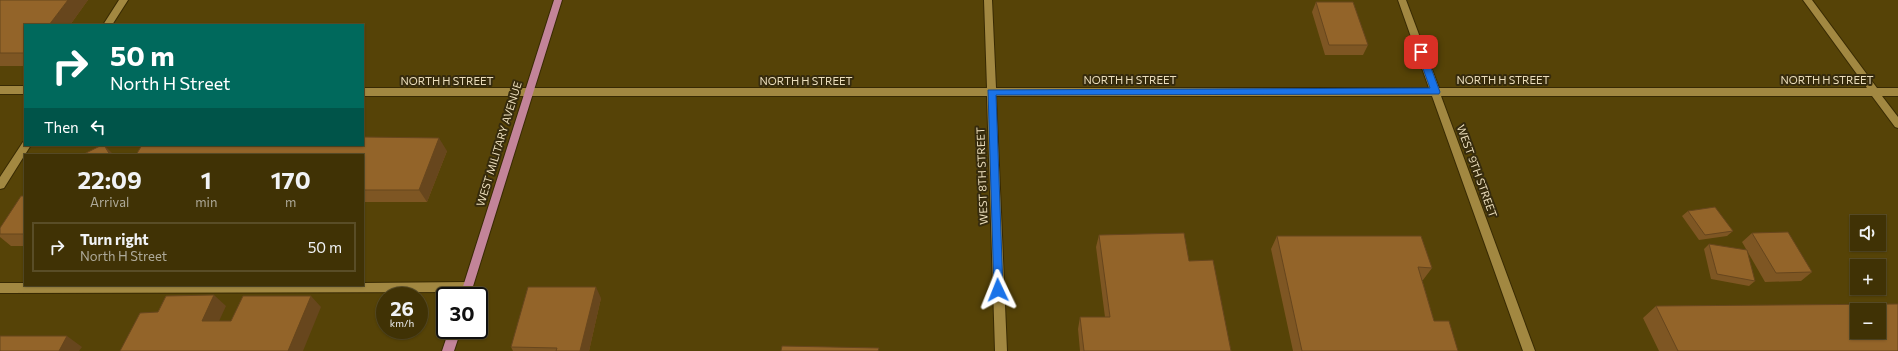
<!DOCTYPE html>
<html lang="en">
<head>
<meta charset="utf-8">
<style>
  body { margin:0; font-family:Commissioner,sans-serif; background:#473a0f; color:#f1f3f6; height:100vh; display:flex; flex-direction:column; font-size:15px; white-space:nowrap }
  * { box-sizing:border-box; margin:0 }
  p { font-size:13px; color:#aeaa9a }
  .icon { flex:none; width:22px; height:22px; fill:none; stroke:currentColor; stroke-width:2; stroke-linecap:round; stroke-linejoin:round }
  .map { position:relative; flex:1; overflow:hidden }
  .sheet { position:absolute; left:24px; top:154px; width:340px; height:132px; display:flex; flex-direction:column; background:#403205; border-radius:0px; box-shadow:0 1px 3px #0004,0 0 0 1px #594d27 }
  .sheet>* { flex:none }
  .guide { position:absolute; left:24px; top:24px; width:340px; height:122px; border-radius:0px; box-shadow:0 1px 3px #0004,0 0 0 1px #594d27; background:#00695c; color:#fff; overflow:hidden }
  .tools { position:absolute; left:1850px; top:215px; display:grid; gap:8px }
  .tools a { display:grid; place-items:center; width:36px; height:36px; border-radius:0px; background:#403205; box-shadow:0 1px 3px #0004,0 0 0 1px #594d27; font-size:20px }
  .speed { position:absolute; left:376px; top:287px; display:flex; gap:8px; font-size:20px; font-weight:700; text-align:center }
  .speed>* { display:grid; place-content:center; width:52px; height:52px; border-radius:50%; background:#403205; box-shadow:0 1px 3px #0004,0 0 0 1px #594d27; line-height:1 }
  .speed small { font-size:10px; font-weight:400 }
  .speed .limit { border:2px solid #111; border-radius:6px; background:#fff; color:#111 }
  .pin { position:absolute; display:grid; place-items:center; width:34px; height:34px; color:#fff; margin:-17px; border-radius:8px; box-shadow:0 2px 6px #0006 }
  .me { position:absolute; width:44px; margin:-22px; rotate:358deg; stroke-linejoin:round; filter:drop-shadow(0 0 3px #0008) }
  .turn { display:flex; align-items:center; gap:14px; height:84px; padding:0 20px; font-size:18px }
  .turn .icon { width:52px; height:52px; stroke-width:2.5 }
  .turn b { display:block; font-size:28px; line-height:34px }
  .then { display:flex; align-items:center; height:38px; padding:0 20px; background:#0003; gap:8px; font-size:15px }
  .eta { display:flex; justify-content:space-evenly; align-items:center; height:68px; text-align:center }
  .eta b { font-size:24px; font-weight:700; line-height:28px }
  ul { padding:0; list-style:none }
  li { display:flex; align-items:center; gap:12px; height:50px; margin:0 8px 6px; padding:0 12px; border:2px solid #594d27; border-radius:0px }
  li div { flex:1 }
  li b { display:block; font-size:15px }
  li em { font-style:normal }
  .map>svg:first-child { display:block }
  .lines { fill:none; stroke-linecap:round; stroke-linejoin:round }
  .minor-casing { stroke:#382a03; stroke-width:2 }
  .major-casing { stroke:#382a03; stroke-width:2 }
  .minor { fill:#a28841; fill-rule:evenodd }
  .major { fill:#c38499; fill-rule:evenodd }
  .wall { fill:#7e5623 }
  .shaded-wall { fill:#67461d }
  .building { fill:#936429; stroke:#67461d; fill-rule:evenodd }
  .route { fill:#1a73e8; stroke:#114b97 }
  .labels { text-anchor:middle; stroke-width:4; stroke-linejoin:round; paint-order:stroke }
  .street-label { font-size:11px; fill:#ebddbb; stroke:#362b0d }
</style>
</head>
<body>
<div class="map">
<svg width="1898" height="351" viewBox="0 0 1898 351">
  <rect width="100%" height="100%" fill="#564307"/>
  <g class="lines">
    <defs>
      <path id="minor" d="M119,0H128L112,25H103Z
        M984,0H992L996,88H1429L1398,0H1406L1439,88H1867L1803,0H1812L1877,88H1898V96H1882L1898,117V128L1895,127L1872,96H1441L1535,351H1523L1432,96H996L1007,351H995L987,96H363V88H987Z
        M0,86H25V94H0Z
        M23,142H25V145H31L4,188L0,189V177Z
        M468,282L472,284L473,287L472,290L468,292L0,293V283H25V285H363V283Z"/>
      <path id="major" d="M554,0H562L470,296H460Z
        M449,330H461L454,351H442Z"/>
    </defs>
    <use href="#minor" class="minor-casing"/>
    <use href="#major" class="major-casing"/>
    <use href="#minor" class="minor"/>
    <use href="#major" class="major"/>
  </g>
  <path class="wall" d="M0,0H88L70,25H25V66H0Z
    M1316,2L1368,45L1363,55H1325L1312,12Z
    M447,151L427,202H363V155Z
    M25,196V246H11L0,237V228Z
    M1688,211L1733,231L1727,236L1699,240L1682,216Z
    M1752,233L1812,272L1801,281L1765,282L1742,242Z
    M1099,235L1189,261L1231,351H1080L1078,329L1080,317H1105L1096,247Z
    M1277,236L1432,268L1423,280H1422L1434,321L1458,351H1293L1271,249Z
    M1709,244L1755,281L1749,286L1711,279L1704,249Z
    M601,298L589,351H513L511,347Z
    M1656,306L1898,351H1659L1643,318Z"/>
  <path class="shaded-wall" d="M68,0H88L70,25H49Z
    M439,138L447,151L427,202L419,190Z
    M104,145L114,155H110Z
    M596,287L601,298L589,351H580Z
    M214,295L226,306L214,332L202,321Z
    M311,296L321,307L303,351H288Z
    M67,336L82,347L79,351H59Z"/>
  <path class="building" d="M0,0H68L49,25H25V53H0Z
    M1316,2H1353L1368,45H1329Z
    M363,137L439,138L419,190H363V155H136L142,145H363Z
    M102,145H104L110,155H82Z
    M21,196H25V234H0V228Z
    M1715,207L1733,231L1705,235L1688,211Z
    M1788,232L1812,272L1776,273L1752,233Z
    M1184,233L1189,261L1213,260L1231,351H1084L1080,317H1110L1099,235Z
    M1277,236H1421L1432,268L1418,267L1434,321H1449L1458,351H1302Z
    M1709,244L1747,250L1755,281L1717,274Z
    M528,287H596L580,351H556L557,348L511,347Z
    M214,295L202,321H231L243,296H311L288,351H120L140,313L158,312L166,296Z
    M1898,304V351H1678L1656,306ZM1857,310H1879V332H1857Z
    M0,336H67L59,351H0Z
    M782,346L879,348L878,351H781Z"/>
  <path class="route" d="M1421,49L1425,52L1440,92L1439,94L996,95L1003,290L1002,293H995L994,290L988,90L1430,88L1417,52Z"/>
  <g class="labels">
    <g class="street-label">
      <text x="1130" y="84">NORTH H STREET</text>
      <text x="1503" y="84">NORTH H STREET</text>
      <text x="1827" y="84">NORTH H STREET</text>
      <text x="447" y="85">NORTH H STREET</text>
      <text x="806" y="85">NORTH H STREET</text>
      <text transform="translate(499 144) rotate(-73)" y="4">WEST MILITARY AVENUE</text>
      <text transform="translate(1477 171) rotate(70)" y="4">WEST 9TH STREET</text>
      <text transform="translate(982 176) rotate(-92)" y="4">WEST 8TH STREET</text>
    </g>
  </g>
</svg>
<div class="tools">
<a><svg class="icon" aria-label="sound" viewBox="0 0 24 24"><path d="M4 9h4l5-4v14l-5-4H4zM17 9q2 3 0 6"/></svg></a>
<a>+</a>
<a>−</a>
</div>
<div class="speed"><div>26<small>km/h</small></div><div class="limit">30</div></div>
<div class="pin" style="left:1421px;top:52px;background:#d93025"><svg class="icon" aria-label="arrive" viewBox="0 0 24 24"><path d="M6 21V4h12l-3 4 3 4H6"/></svg></div>
<svg class="me" style="left:998px;top:290px" viewBox="-20 -20 40 40"><path d="M0-17L14 15 0 8-14 15z" fill="#1a73e8" stroke="#fff" stroke-width="4"/></svg>
<div class="guide">
<div class="turn"><svg class="icon" aria-label="right" viewBox="0 0 24 24"><path d="M7 20v-9h11M14 6l5 5-5 5"/></svg><div><b>50 m</b>North H Street</div></div>
<div class="then">Then<svg class="icon" aria-label="left" viewBox="0 0 24 24"><path d="M17 20v-9H6M10 6l-5 5 5 5"/></svg></div>
</div>
<section class="sheet">
<div class="eta">
<div><b>22:09</b><p>Arrival</p></div>
<div><b>1</b><p>min</p></div>
<div><b>170</b><p>m</p></div>
</div>
<ul>
<li><svg class="icon" aria-label="right" viewBox="0 0 24 24"><path d="M7 20v-9h11M14 6l5 5-5 5"/></svg><div><b>Turn right</b><p>North H Street</p></div><em>50 m</em></li>
</ul>
</section>
</div>
</body>
</html>
